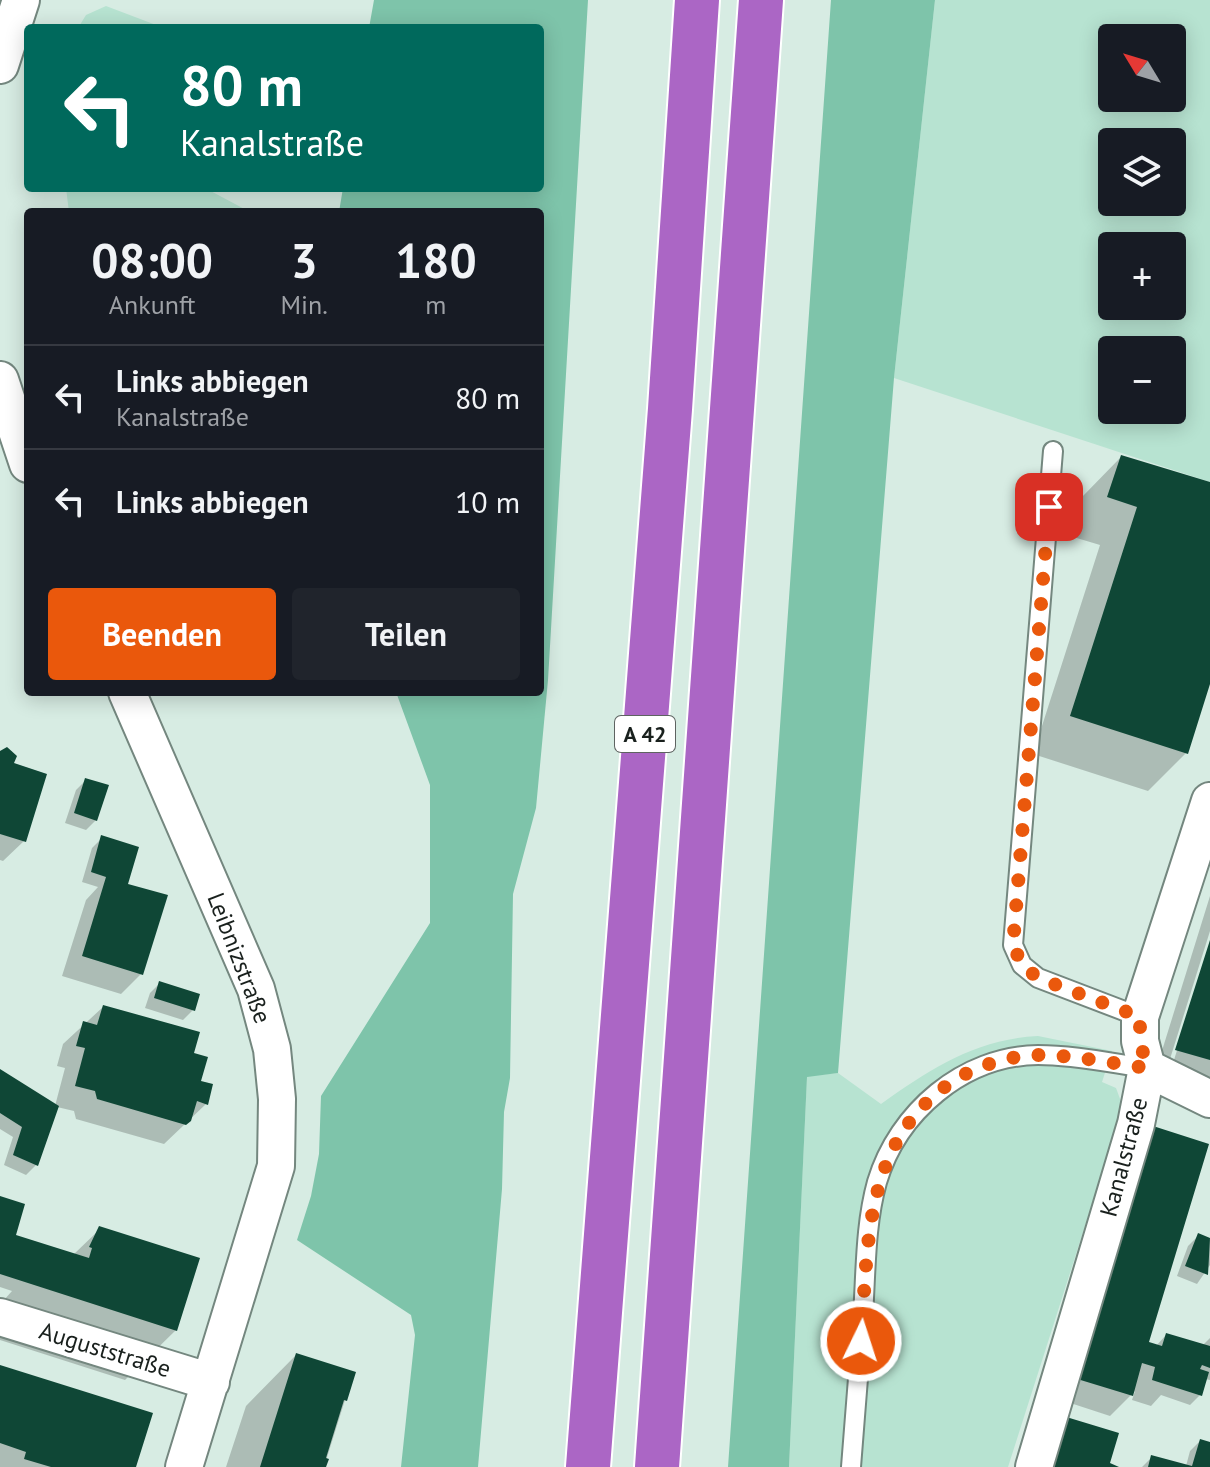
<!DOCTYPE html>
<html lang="de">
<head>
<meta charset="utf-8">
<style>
  body { margin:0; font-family:"PT Sans",sans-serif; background:#20242c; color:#f1f3f6; height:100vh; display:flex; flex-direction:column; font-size:30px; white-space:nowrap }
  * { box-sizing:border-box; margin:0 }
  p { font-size:26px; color:#9ea1a6 }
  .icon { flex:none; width:44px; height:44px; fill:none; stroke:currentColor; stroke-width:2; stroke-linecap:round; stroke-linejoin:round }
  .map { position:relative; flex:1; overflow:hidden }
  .drawer { position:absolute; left:24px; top:208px; width:520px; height:488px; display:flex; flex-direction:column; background:#171b24; border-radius:8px; box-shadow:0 4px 20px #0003 }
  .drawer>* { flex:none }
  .guide { position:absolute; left:24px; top:24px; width:520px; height:168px; border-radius:8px; box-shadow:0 4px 20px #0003; background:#00695c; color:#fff; overflow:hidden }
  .needle { width:52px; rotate:308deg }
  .tools { position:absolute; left:1098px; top:24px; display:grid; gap:16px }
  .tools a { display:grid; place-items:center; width:88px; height:88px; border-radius:8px; background:#171b24; box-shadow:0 4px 20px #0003; font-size:40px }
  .pin { position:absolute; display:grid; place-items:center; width:68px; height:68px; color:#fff; margin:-34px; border-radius:16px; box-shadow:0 4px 12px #0006 }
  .me { position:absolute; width:88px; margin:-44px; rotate:4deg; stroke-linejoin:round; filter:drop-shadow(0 0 6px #0008) }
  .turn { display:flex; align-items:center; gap:28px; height:168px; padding:0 24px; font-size:36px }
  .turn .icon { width:104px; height:104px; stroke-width:2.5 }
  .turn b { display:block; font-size:56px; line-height:68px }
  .eta { display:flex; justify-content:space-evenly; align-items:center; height:136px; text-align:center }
  .eta b { font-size:48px; font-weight:800; line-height:56px }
  .primary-button { display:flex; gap:16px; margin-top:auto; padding:16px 24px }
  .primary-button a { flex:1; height:92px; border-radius:8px; background:#ea580c; color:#fff; font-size:32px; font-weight:800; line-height:92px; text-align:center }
  .primary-button a+a { background:#20242c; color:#f1f3f6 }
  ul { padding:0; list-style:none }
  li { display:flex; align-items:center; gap:24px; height:104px; padding:0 24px; border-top:2px solid #363941 }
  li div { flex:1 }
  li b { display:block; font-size:30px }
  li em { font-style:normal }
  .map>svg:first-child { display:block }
  .green { fill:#b7e3d1; fill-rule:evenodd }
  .forest { fill:#7ec4aa }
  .shadow { fill:#0003 }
  .building { fill:#0f4736 }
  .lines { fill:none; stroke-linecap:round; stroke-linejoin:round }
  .service-casing { stroke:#74877f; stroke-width:22 }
  .minor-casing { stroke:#74877f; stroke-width:40 }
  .motorway-casing { stroke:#fff; stroke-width:48 }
  .service { stroke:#fff; stroke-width:18 }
  .minor { stroke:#fff; stroke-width:36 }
  .motorway { stroke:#ab66c5; stroke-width:44 }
  .route { stroke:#ea580c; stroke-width:14; stroke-dasharray:0 25.2 }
  .labels { text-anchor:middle; stroke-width:8; stroke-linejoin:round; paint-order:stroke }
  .shield { fill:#fff; stroke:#5e6361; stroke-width:2 }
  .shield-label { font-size:22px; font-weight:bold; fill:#19201d }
  .street-label { font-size:24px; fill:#19201d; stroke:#fff }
</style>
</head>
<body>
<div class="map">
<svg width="1210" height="1467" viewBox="0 0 1210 1467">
  <rect width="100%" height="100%" fill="#d7ece3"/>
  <path class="green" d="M935,0H1210V482L894,378ZM1112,38H1172V98H1112ZM1112,142H1172V202H1112ZM1112,246H1172V306H1112ZM1112,350H1172V410H1112Z
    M106,6L164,28H78L86,15Z
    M66,188H205L250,212H69Z
    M1038,1036L1112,1051L1102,1082L1116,1088L1123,1107L1008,1467H789L807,1076L838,1073L881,1104C930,1069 976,1039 1038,1036Z"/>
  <path class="forest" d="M374,0H588L548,680L536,808L513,894L510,1078L504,1112L502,1189L478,1467H401L415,1335L411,1315L297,1240L311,1196L319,1154L321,1096L430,923V785L396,692H540V212H339L343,188H540V28H369Z
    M831,0H935L894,378L838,1073L807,1077L789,1467H728Z"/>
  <path class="shadow" d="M1121,457L1210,485V678L1186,753L1148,791L1033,754L1100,545L1070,536L1083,496Z
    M12,751L24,841L3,861L0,860V752Z
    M86,780L96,820L86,830L65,823L76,790Z
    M102,838L126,885L142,973L121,994L62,976L86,900L98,887L82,882L92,848Z
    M1210,896V931L1170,1059L1174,1060L1210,945V1086L1156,1070Z
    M160,983L193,1010L183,1020L145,1008L150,993Z
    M103,1007L192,1054L206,1104L164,1144L76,1119L74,1111L57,1107L36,1165L26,1175L4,1165L13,1137L0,1129V1071L55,1106L65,1068L57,1066L63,1044Z
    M1132,1149L1146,1343L1156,1346L1166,1335L1202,1346L1210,1338V1380L1205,1379L1200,1395L1190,1405L1161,1395L1151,1406L1132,1400L1135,1391L1110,1416L1055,1398Z
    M0,1199L10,1243L73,1255L100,1229L176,1330L125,1380L0,1340V1311L4,1300L12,1291L0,1287Z
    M1198,1236L1210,1240V1265L1197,1284L1177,1276L1188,1246Z
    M296,1355L345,1400L324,1467H226L246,1406Z
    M0,1367L134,1467H0Z
    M1200,1441L1210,1444V1467H1142L1152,1457L1186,1466L1190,1451Z"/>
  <path class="building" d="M1121,455L1210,482V684L1188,754L1070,716L1137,507L1107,497Z
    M7,747L17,756L14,763L47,774L26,842L0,834V751Z
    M85,778L109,785L97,821L74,813Z
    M101,835L139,847L128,884L168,895L143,975L82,956L106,877L91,872Z
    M1210,940V1060L1175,1050Z
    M159,981L200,994L195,1011L154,998Z
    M103,1005L200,1032L194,1053L208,1057L201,1081L213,1084L208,1105L197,1101L191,1121L186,1125L97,1099L95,1091L75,1086L85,1048L76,1046L83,1021L97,1025Z
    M0,1069L59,1106L38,1166L13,1155L22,1127L0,1113Z
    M1153,1126L1209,1144L1149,1342L1162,1346L1166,1333L1210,1346V1368L1202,1365L1200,1369L1209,1372L1202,1396L1152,1380L1155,1367L1142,1363L1133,1396L1074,1378Z
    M0,1196L25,1204L16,1235L54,1247L89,1258L92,1248L89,1247L99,1226L200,1258L177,1331L0,1274Z
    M1198,1233L1210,1238L1208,1275L1185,1266Z
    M296,1353L356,1372L347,1401L344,1400L326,1458L329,1459L326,1467H260Z
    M0,1365L153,1413L136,1467H51L24,1459L26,1452L0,1443Z
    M1063,1416L1119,1433L1110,1463L1119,1467H1047Z
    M1200,1439L1210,1442V1467H1148L1151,1455L1192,1466Z"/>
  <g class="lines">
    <defs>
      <path id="service" d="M1053,451L1013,945L1022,965L1038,978L1140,1017
        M851,1467C855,1416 859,1366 863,1315C866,1272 865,1225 877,1182C898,1112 963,1056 1038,1055C1074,1055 1111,1063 1147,1068"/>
      <path id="minor" d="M0,65L21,0
        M0,380L28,464
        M127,692L256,989L272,1049L277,1099L276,1166L184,1467
        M1147,1068L1210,1099
        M0,1317L211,1382
        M1034,1467L1136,1124L1147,1068L1140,1041V1017L1210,801"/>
      <path id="motorway" d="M588,1467L670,409L697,0
        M657,1467L761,0"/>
    </defs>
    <use href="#service" class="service-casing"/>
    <use href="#minor" class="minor-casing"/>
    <use href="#motorway" class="motorway-casing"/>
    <use href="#service" class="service"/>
    <use href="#minor" class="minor"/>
    <use href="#motorway" class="motorway"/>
  </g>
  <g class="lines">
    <path class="route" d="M861,1341C868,1248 863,1147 946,1086C972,1067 1006,1056 1038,1055C1073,1055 1111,1063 1147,1068L1140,1041V1017L1038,978L1022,965L1013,945L1049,507"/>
  </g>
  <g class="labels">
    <rect class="shield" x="615" y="716" width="60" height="36" rx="6"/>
    <g class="shield-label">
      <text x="645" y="742">A 42</text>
    </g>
    <g class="street-label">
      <text transform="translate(239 958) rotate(69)" y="8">Leibnizstraße</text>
      <text transform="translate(1124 1157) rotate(-75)" y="8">Kanalstraße</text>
      <text transform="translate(105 1350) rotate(17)" y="8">Auguststraße</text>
    </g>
  </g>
</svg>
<div class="tools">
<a><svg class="needle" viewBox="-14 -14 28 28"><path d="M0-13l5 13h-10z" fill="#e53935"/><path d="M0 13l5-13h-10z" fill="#9ea1a6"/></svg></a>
<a><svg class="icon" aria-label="layers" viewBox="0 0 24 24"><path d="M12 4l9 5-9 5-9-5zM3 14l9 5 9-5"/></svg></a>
<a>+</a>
<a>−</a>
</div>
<div class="pin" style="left:1049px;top:507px;background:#d93025"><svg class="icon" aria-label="arrive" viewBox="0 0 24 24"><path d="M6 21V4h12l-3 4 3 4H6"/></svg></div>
<svg class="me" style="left:861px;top:1341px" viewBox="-20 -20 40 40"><circle r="17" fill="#ea580c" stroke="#fff" stroke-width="3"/><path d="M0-11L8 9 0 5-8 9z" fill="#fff"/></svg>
<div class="guide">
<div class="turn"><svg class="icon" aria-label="left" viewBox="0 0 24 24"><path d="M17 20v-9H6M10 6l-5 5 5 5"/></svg><div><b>80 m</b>Kanalstraße</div></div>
</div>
<section class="drawer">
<div class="eta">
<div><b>08:00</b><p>Ankunft</p></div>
<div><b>3</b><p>Min.</p></div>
<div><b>180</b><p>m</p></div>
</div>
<ul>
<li><svg class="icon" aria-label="left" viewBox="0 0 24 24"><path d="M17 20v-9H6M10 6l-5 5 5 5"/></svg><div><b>Links abbiegen</b><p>Kanalstraße</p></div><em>80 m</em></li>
<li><svg class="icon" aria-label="left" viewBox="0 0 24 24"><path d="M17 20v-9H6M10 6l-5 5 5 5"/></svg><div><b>Links abbiegen</b></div><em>10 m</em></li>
</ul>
<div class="primary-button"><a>Beenden</a><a>Teilen</a></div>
</section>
</div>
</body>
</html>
